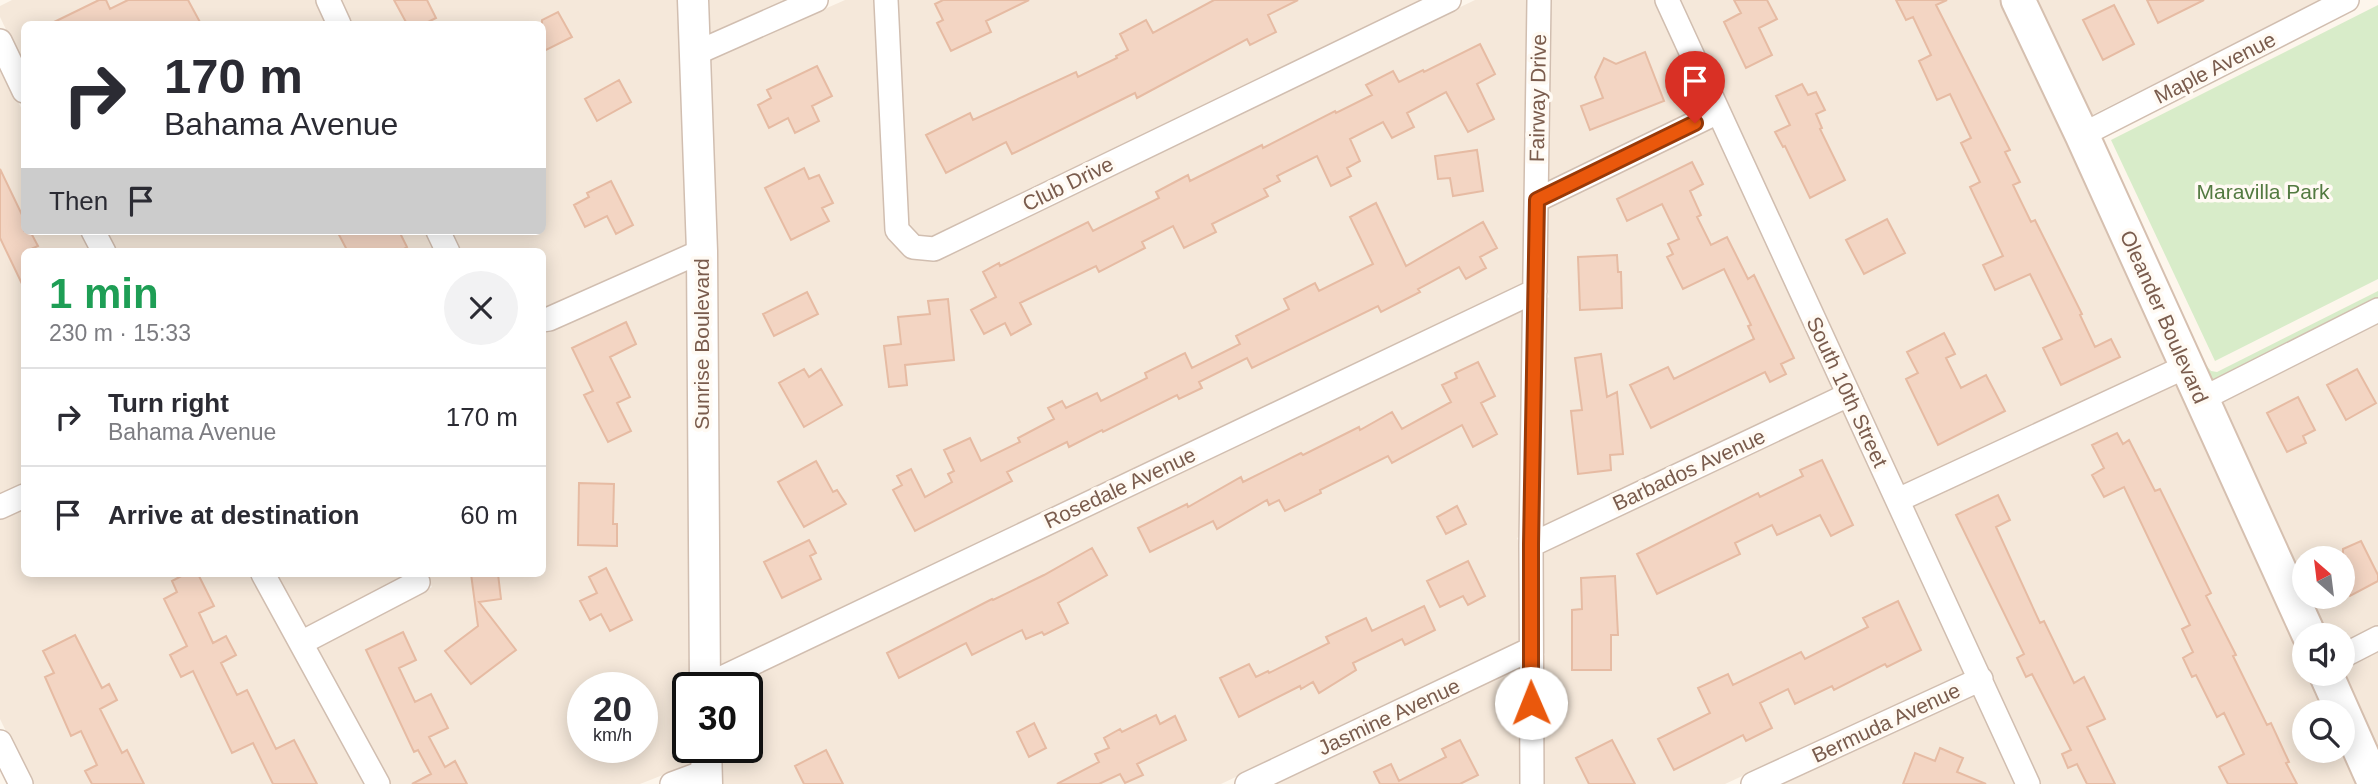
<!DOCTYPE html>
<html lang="en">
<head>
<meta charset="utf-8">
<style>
  body { margin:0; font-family:Helvetica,sans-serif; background:#f2f2f3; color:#2b2b33; height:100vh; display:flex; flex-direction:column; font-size:26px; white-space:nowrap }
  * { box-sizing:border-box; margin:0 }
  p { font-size:23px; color:#7c7c81 }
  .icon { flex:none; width:38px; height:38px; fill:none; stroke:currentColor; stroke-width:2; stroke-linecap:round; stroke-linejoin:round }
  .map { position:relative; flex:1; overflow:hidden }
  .details { position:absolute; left:21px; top:248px; width:525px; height:329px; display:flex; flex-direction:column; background:#fff; border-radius:10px; box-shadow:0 4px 18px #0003 }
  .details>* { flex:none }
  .hud { position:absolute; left:21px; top:21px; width:525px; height:214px; border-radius:10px; box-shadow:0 4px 18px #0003; background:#fff; color:#2b2b33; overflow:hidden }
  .needle { width:46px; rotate:332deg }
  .controls { position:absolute; left:2292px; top:546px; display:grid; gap:14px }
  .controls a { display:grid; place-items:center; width:63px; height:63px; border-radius:50%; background:#fff; box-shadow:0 4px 18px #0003; font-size:35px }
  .speed { position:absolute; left:567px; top:672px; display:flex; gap:14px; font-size:35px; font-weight:700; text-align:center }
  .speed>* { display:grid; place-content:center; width:91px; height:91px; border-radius:50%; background:#fff; box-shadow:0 4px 18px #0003; line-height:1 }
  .speed small { font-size:18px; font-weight:400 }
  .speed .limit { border:4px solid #111; border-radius:10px; background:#fff; color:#111 }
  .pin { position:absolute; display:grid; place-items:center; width:60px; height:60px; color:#fff; margin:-72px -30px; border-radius:50% 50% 50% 0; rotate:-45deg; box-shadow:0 0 7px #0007 }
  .pin .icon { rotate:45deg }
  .me { position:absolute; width:77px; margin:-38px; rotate:359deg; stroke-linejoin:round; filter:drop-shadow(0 0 5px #0008) }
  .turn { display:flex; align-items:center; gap:24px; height:147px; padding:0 28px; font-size:32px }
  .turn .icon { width:91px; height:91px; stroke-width:2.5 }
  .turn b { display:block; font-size:49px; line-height:60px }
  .then { display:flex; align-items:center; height:66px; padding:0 28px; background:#0003; gap:14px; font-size:26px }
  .round { display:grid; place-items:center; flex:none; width:74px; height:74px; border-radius:37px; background:#f2f2f3 }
  .summary { display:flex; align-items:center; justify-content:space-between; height:119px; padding:0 28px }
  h1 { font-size:42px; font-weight:700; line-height:52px; color:#1e9e55 }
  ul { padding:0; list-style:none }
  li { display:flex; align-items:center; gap:21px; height:98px; padding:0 28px; border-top:2px solid #e1e1e2 }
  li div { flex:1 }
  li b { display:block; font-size:26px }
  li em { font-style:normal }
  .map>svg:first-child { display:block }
  .residential { fill:#f5e8da; fill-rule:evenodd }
  .green { fill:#d8ecc9 }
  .building { fill:#f3d5c3; stroke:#e6bba3; stroke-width:2 }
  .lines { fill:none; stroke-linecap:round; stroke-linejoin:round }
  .minor-casing { stroke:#d1beb0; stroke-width:26 }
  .tertiary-casing { stroke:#d1beb0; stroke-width:33 }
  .secondary-casing { stroke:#d6c0b0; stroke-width:37 }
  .minor { stroke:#fff; stroke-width:23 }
  .tertiary { stroke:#fff; stroke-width:30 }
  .secondary { stroke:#fff; stroke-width:33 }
  .route-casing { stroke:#983908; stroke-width:18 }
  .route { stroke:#ea580c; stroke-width:12 }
  .labels { text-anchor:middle; stroke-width:7; stroke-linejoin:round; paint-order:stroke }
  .street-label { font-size:21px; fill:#7a5c4d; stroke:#fffaf3 }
  .park-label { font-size:21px; fill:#537a41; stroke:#fffaf3 }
</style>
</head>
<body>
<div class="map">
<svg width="2378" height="784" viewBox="0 0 2378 784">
  <rect width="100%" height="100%" fill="#fdf6ec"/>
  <path class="residential" d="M12,0H316L328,24H24V67L0,17V6Z
    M339,0H683L691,243L543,309L542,252H460L450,231H542V24H351Z
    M704,0H787L704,37Z
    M845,0H876L905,255L913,259L934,260L1475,0H1528L1527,192L1523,194L1527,201L1524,283L716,668L705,62Z
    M897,0H1422L930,237L917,236L908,226Z
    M1550,0H1655L1704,105L1548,181Z
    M1678,0H2006L2171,360L1903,485Z
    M2029,0H2321L2086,118Z
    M0,64L24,114V231H82L92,252H24V483L0,494Z
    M1713,127L1834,389L1542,526L1545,299L1549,297L1546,289L1548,207Z
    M105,231H427L437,252H115Z
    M691,268L694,688H688V747H696V762L640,784H390L316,648L432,587L426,574H542L543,331H551ZM583,688H642V747H583Z
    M1524,309L1521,536L1517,538L1521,546L1520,642L1221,784H718L717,747H747V688H727Z
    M2378,323V625L2343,643V635H2320L2215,406ZM2305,558H2343V597H2305Z
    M2181,381L2305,651V674H2315L2332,712H2305V751H2343L2364,784H2039L1912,507Z
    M1843,410L1966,673L1725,784H1543L1542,657L1545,655L1542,648V552Z
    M24,508V574H252L367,784H32L0,719V520Z
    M275,574H408L305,628Z
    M2378,651V764L2343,674V669Z
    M1521,667L1522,784H1275Z
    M1976,694L2017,784H1781Z"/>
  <path class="green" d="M2378,5V279L2215,361L2111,140Z
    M2102,144L2206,365L2211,371L2217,372L2378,291V297L2205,385Z"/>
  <path class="building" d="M99,0H106L110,9L128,0H188L201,24H50Z
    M394,0H427L436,18L424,24H407Z
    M943,0H1029L986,21L991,32L951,51L937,23L943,20L935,4Z
    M1214,0H1298L1268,15L1276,32L1250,45L1247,39L1137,98L1135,93L1012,154L1006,142L946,173L926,135L970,113L973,120L1076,72L1078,77L1117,58L1116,56L1128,50L1120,34L1146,20L1153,33Z
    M1734,0H1767L1777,19L1759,28L1772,55L1746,68L1724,22L1741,13Z
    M1896,0H1947L1936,5L2010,150L2005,152L2020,182L2013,185L2031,222L2035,220L2082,314L2080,315L2095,347L2111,339L2120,357L2061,385L2043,348L2062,339L2030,274L1995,290L1983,265L2003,256L1970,187L1980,182L1961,143L1971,138L1950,94L1937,100L1919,61L1931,55L1913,17L1906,20Z
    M2147,0H2204L2158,23Z
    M2114,5L2134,44L2103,60L2083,20Z
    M558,12L572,37L542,52V20Z
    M1480,44L1495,74L1477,84L1494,119L1468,132L1446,92L1407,113L1414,127L1392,138L1383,122L1350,139L1360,161L1347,168L1351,176L1331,186L1317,156L1277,176L1280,181L1264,189L1268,196L1212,224L1216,232L1184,248L1173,226L1142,242L1145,248L1099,272L1096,266L1020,303L1031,324L1011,335L1005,323L984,334L971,310L996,297L983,272L999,263L1000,266L1088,222L1093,231L1159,198L1156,192L1188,175L1190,181L1262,145L1263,148L1335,111L1336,113L1372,95L1366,85L1393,71L1399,82L1423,70L1424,72Z
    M1645,52L1664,101L1590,130L1581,106L1603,98L1595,77L1604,58L1616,64Z
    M817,66L832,96L812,106L819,121L795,133L788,118L769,128L758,105L771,98L767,90Z
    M619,80L631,102L597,121L585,99Z
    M1802,84L1808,95L1816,92L1825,110L1816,114L1822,128L1820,129L1845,180L1810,198L1785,146L1783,147L1775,132L1790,125L1776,96Z
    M1477,150L1483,191L1453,196L1450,178L1438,179L1435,156Z
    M1692,162L1703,184L1690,191L1701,215L1697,217L1711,245L1727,237L1748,279L1754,275L1794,358L1781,364L1786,374L1770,382L1765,372L1651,428L1630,385L1668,367L1674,379L1754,339L1748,326L1751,325L1724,269L1683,289L1667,257L1673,254L1668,244L1679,239L1662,204L1627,221L1617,199Z
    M804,168L809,179L819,175L833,203L822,208L829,221L791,240L765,188Z
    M0,169L24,219V231H30L38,246L24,252V288L0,238Z
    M611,181L633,225L616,234L607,216L585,227L574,205L589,197L587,193Z
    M1376,203L1406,266L1483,222L1497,248L1480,257L1486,268L1466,279L1459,267L1418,289L1420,292L1381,312L1378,306L1252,368L1247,358L1199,382L1202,388L1179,399L1177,395L1103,432L1102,430L1069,447L1067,442L1007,472L1012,481L915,531L893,490L902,485L897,476L911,469L925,497L952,482L948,474L954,471L944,450L970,438L981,461L1020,442L1018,438L1054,419L1048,408L1062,401L1066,408L1097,393L1101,401L1147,378L1145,373L1185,353L1192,368L1240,344L1236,336L1289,309L1284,299L1315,283L1319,291L1373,264L1350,217Z
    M1887,219L1905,253L1864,274L1846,240Z
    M337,231H399L407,247L398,252H348Z
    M1617,255L1618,272H1621L1622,308L1580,310L1578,257Z
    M807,292L818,314L774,336L763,314Z
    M948,299L954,360L905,365L907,385L889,387L884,346L901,344L898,317L930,314L928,301Z
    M626,322L636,344L610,357L630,397L617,403L631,431L608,442L584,395L593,391L572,348Z
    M1944,333L1955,354L1946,358L1961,388L1986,375L2005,411L1938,445L1906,379L1918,373L1907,352Z
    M1601,354L1607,397L1617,392L1623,454L1610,455L1611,470L1578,474L1571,411L1582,410L1575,358Z
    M1478,362L1495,396L1481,403L1497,434L1473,447L1462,425L1392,463L1388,456L1320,490L1321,493L1285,511L1279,500L1269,505L1267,500L1217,529L1213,521L1150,552L1138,528L1187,504L1188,507L1241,477L1243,482L1301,453L1303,455L1359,427L1360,430L1392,412L1402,429L1451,402L1442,385L1457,378L1455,373Z
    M804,369L809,377L821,369L842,405L804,427L779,383Z
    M2357,369L2376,403L2346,420L2327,385Z
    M2298,397L2315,430L2303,436L2306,443L2287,452L2267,413Z
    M2117,433L2123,444L2129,440L2155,491L2160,489L2211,593L2206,596L2236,655L2233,656L2267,725L2271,723L2289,762L2286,763L2297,784H2228L2219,767L2244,754L2224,713L2217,717L2196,675L2192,677L2183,658L2193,652L2182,629L2190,625L2124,487L2104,497L2092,475L2104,468L2092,445Z
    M1822,460L1853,525L1831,536L1820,515L1777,535L1772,525L1735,543L1740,554L1657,594L1637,554L1758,493L1760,497L1803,476L1800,470Z
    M816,461L833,492L837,490L846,504L804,527L778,482Z
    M579,483L614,484L613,524H617V546L578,545Z
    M1998,495L2010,520L1996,527L2040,623L2044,621L2074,683L2084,677L2105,719L2087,727L2115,784H2087L2077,764L2068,768L2062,754L2071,750L2032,674L2026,677L2017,658L2024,654L1956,515Z
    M1457,506L1466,524L1446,534L1437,517Z
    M809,540L816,553L810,556L821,579L782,598L764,562Z
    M2361,541L2378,575V581L2350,596L2343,582V549Z
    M1092,548L1107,575L1058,603L1068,623L1044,635L1042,632L1026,639L1022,630L972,655L966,643L899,678L887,653L992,599L993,600L1044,575Z
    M1468,561L1485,596L1468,605L1463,596L1440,607L1427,581Z
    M606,568L632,620L610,631L601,614L590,620L580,601L597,593L589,577Z
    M185,574H198L214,606L199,613L213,643L226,636L236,655L221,663L237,695L247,690L276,749L294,740L317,784H273L253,743L232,753L193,671L181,677L170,655L187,646L164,599L177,592L172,581Z
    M471,574H498L501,599L479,602L516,650L471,684L445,651L478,626Z
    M1615,576L1618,635H1611V670H1572V610L1582,609L1581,578Z
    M1898,601L1921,650L1887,667L1885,664L1834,690L1832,686L1795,704L1788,689L1760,703L1772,728L1746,741L1743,735L1674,770L1658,739L1710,713L1698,688L1728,674L1733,685L1801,652L1805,659L1868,627L1863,618Z
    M1424,606L1435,630L1405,645L1402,639L1353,663L1356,670L1319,693L1313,682L1301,689L1300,686L1239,717L1220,678L1249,664L1256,677L1268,671L1269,673L1329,643L1326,637L1366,618L1372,631Z
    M403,632L416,660L399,668L415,702L431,694L448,728L429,737L445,767L455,761L467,784H412L431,774L418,750L414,752L366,650Z
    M75,635L102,688L109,684L117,700L100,709L122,753L127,750L144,784H92L85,771L97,765L81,731L71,736L45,677L54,673L43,651Z
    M1156,715L1160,724L1175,716L1186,740L1137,764L1143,775L1125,783L1120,774L1099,784H1057L1099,762L1095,754L1109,748L1104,738L1120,729L1122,732Z
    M1034,723L1046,748L1029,757L1017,732Z
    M1460,740L1478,775L1460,784H1380L1374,772L1391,764L1399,781L1446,757L1442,749Z
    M1612,740L1635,784H1589L1576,758Z
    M1940,748L1963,758L1957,772L1986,784H1903L1915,753L1935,761Z
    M826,750L843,784H804L795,766Z"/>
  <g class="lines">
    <defs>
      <path id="minor" d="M328,0L339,24
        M886,0L897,230L913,247L934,249L1449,0
        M1667,0L2028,784
        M0,41L24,91
        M694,54L816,0
        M2082,135L2347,0
        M1537,200L1718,112
        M93,231L104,252
        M438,231L448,252
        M542,320L549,319L702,251
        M2200,400L2378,310
        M1898,500L2185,367
        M0,507L24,496
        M1531,545L1848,395
        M263,574L378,784
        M301,643L418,582
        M2343,656L2378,638
        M705,686L1535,291
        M0,742L21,784
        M672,784L707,771
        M1247,784L1531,649
        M1532,784L1531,545L1539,0
        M1753,784L1981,679"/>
      <path id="tertiary" d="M693,0L702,251L705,688
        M706,747L707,784"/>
      <path id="secondary" d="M2018,0L2082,135L2309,635
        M2326,674L2375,784"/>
    </defs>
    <use href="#minor" class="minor-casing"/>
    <use href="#tertiary" class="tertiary-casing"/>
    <use href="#secondary" class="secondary-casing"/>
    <use href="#minor" class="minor"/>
    <use href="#tertiary" class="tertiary"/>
    <use href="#secondary" class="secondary"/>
  </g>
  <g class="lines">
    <defs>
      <path id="route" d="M1531,703V544L1537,200L1695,123"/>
    </defs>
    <use href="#route" class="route-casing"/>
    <use href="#route" class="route"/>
  </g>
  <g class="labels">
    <g class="street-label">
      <text transform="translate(2215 68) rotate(-27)" y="7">Maple Avenue</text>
      <text transform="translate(1538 98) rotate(-89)" y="7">Fairway Drive</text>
      <text transform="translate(1068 184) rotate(-26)" y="7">Club Drive</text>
      <text transform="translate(2164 317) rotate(66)" y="7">Oleander Boulevard</text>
      <text transform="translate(702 344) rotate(-90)" y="7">Sunrise Boulevard</text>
      <text transform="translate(1847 392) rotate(65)" y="7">South 10th Street</text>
      <text transform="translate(1689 470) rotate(-25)" y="7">Barbados Avenue</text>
      <text transform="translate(1120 488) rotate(-25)" y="7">Rosedale Avenue</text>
      <text transform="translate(1389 717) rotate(-25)" y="7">Jasmine Avenue</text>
      <text transform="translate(1886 723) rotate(-25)" y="7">Bermuda Avenue</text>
    </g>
    <g class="park-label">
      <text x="2263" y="199">Maravilla Park</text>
    </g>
  </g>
</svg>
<div class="controls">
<a><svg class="needle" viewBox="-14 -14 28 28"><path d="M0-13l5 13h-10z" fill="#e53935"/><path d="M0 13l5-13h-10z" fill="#7c7c81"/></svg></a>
<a><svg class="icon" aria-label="sound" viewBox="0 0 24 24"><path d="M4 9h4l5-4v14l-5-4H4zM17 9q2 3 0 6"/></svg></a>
<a><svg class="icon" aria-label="search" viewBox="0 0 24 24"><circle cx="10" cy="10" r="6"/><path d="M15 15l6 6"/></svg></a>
</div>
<div class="speed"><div>20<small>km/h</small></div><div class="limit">30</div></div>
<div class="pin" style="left:1695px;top:123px;background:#d93025"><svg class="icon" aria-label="arrive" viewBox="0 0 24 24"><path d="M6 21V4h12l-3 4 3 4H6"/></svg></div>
<svg class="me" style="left:1531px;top:703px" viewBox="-20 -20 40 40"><circle r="19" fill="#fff"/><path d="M0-13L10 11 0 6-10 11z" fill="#ea580c"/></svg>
<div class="hud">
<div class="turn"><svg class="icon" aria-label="right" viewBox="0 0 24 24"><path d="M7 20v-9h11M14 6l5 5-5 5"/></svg><div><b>170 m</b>Bahama Avenue</div></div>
<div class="then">Then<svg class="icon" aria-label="arrive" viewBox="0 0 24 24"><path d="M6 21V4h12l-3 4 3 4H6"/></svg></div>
</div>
<section class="details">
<div class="summary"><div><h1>1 min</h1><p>230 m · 15:33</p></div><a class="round"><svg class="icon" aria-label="close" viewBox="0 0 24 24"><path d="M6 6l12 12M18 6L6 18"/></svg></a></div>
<ul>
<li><svg class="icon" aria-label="right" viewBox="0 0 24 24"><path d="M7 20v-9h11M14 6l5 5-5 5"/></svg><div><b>Turn right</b><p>Bahama Avenue</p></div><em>170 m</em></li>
<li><svg class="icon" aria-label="arrive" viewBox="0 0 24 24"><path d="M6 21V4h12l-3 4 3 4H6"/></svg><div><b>Arrive at destination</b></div><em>60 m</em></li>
</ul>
</section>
</div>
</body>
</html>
